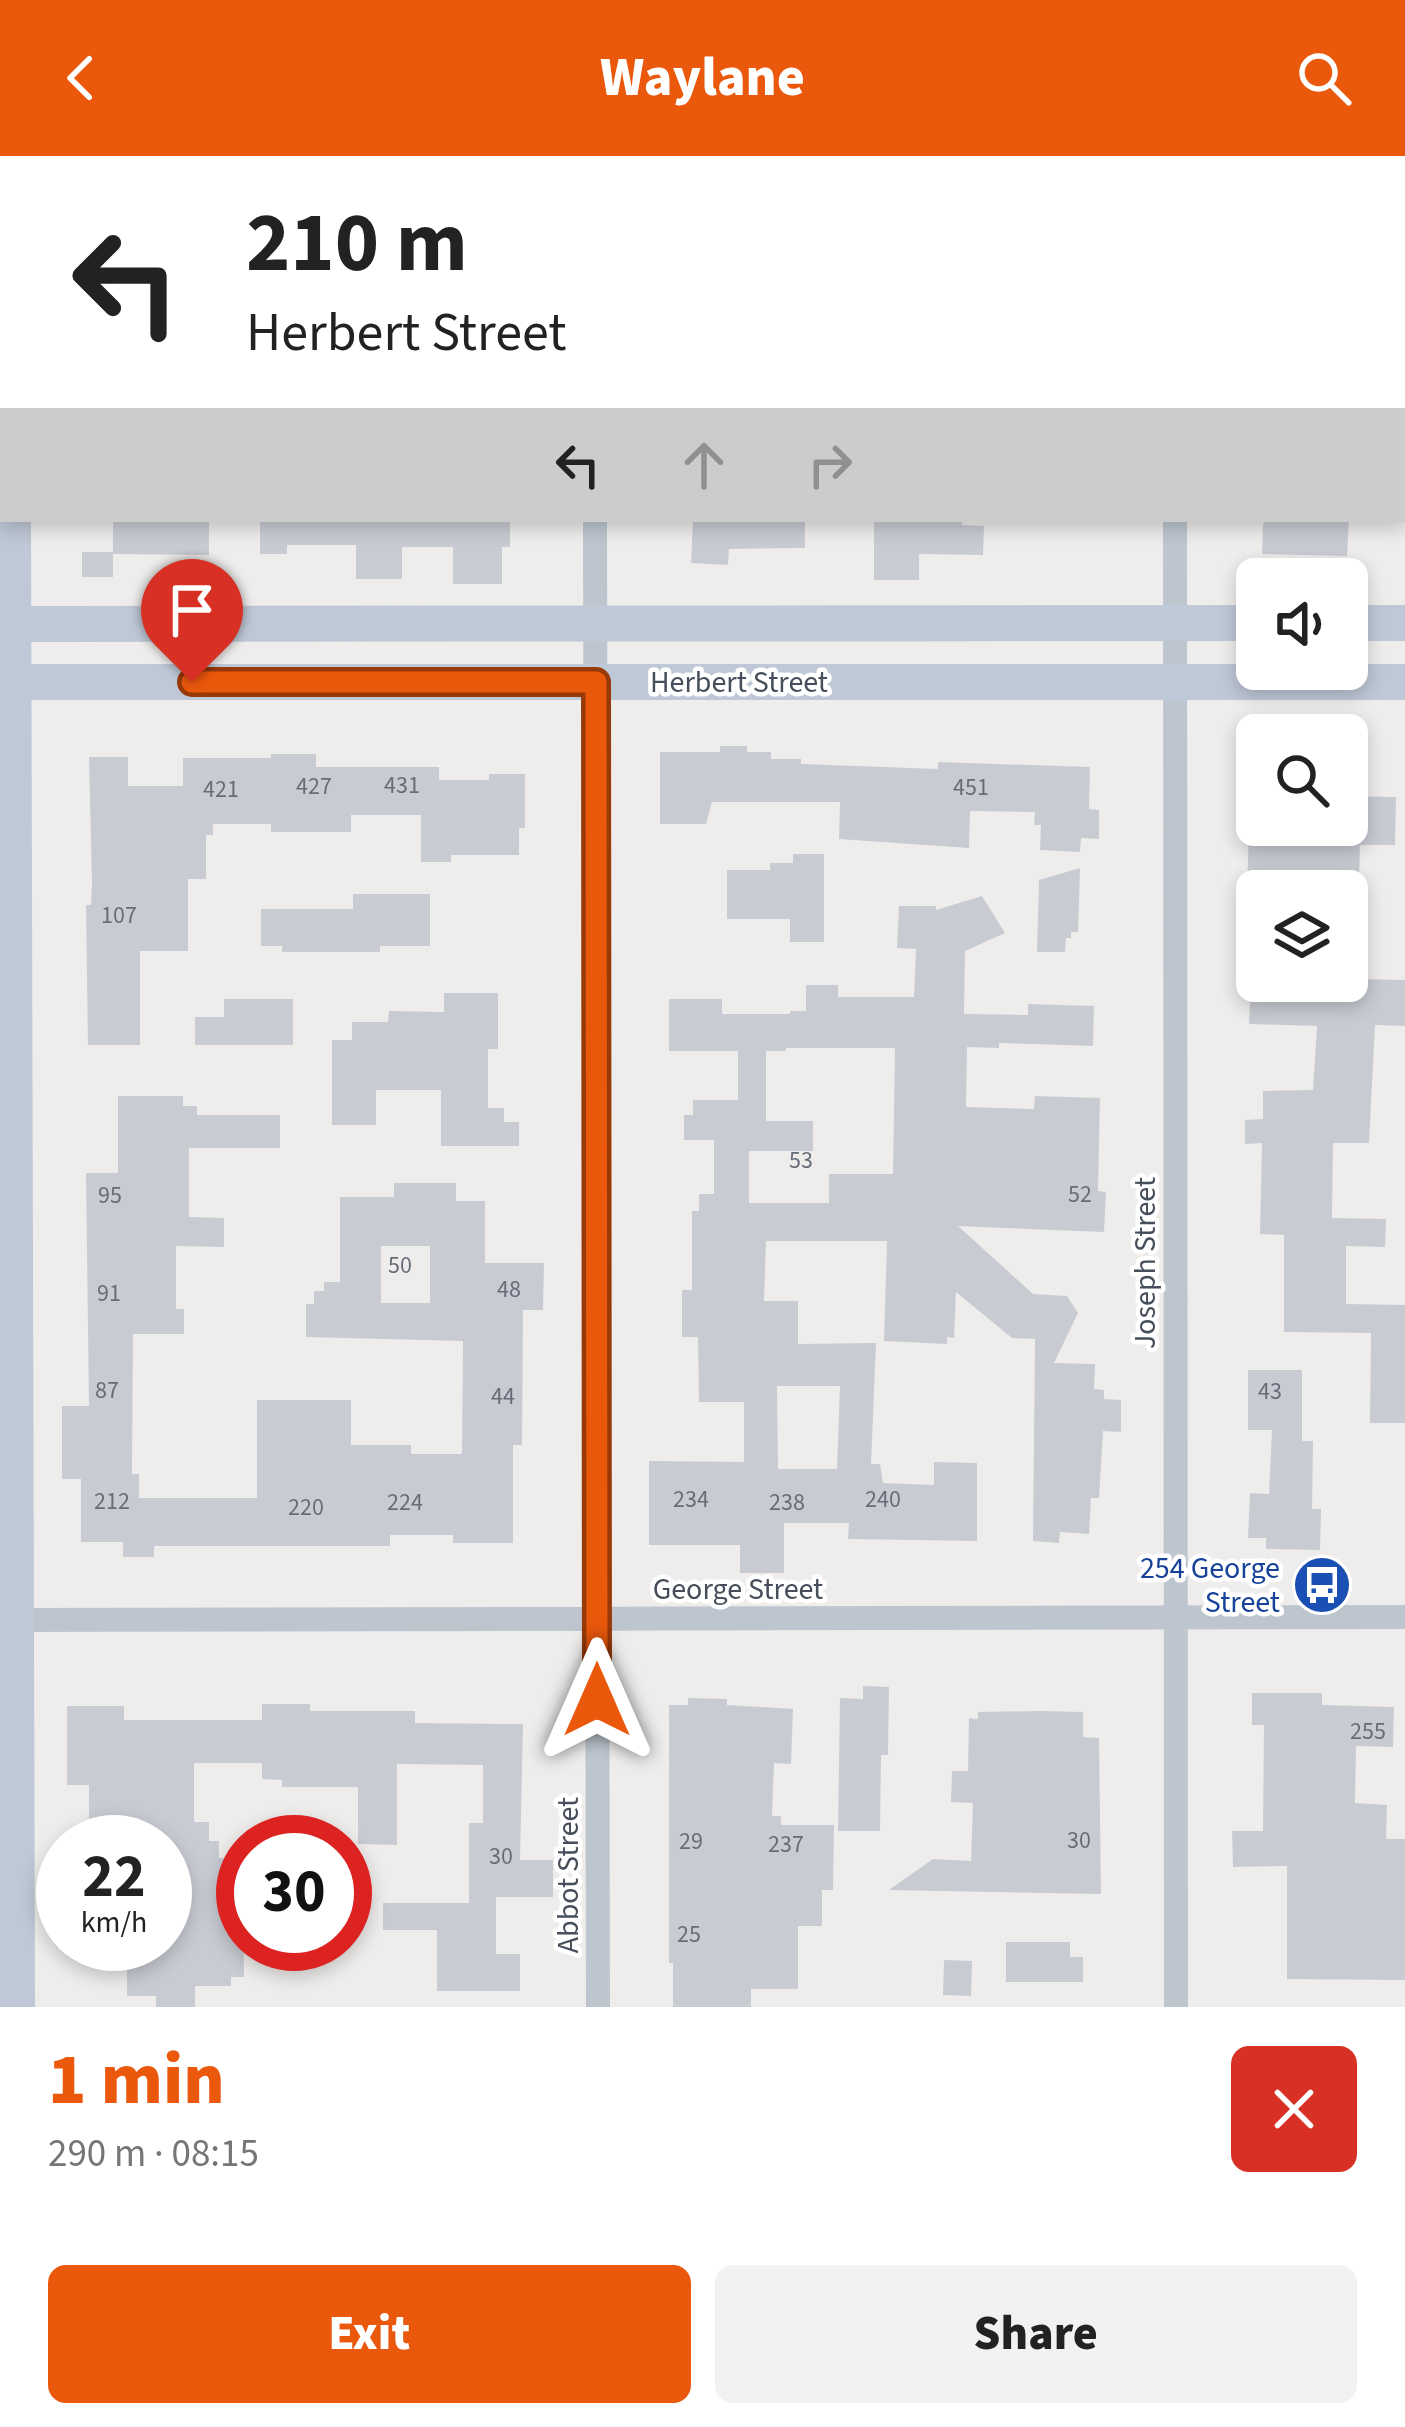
<!DOCTYPE html>
<html lang="en">
<head>
<meta charset="utf-8">
<style>
  body { margin:0; font-family:"Source Sans 3",sans-serif; background:#f2f2f2; color:#222; height:100vh; display:flex; flex-direction:column; font-size:45px; white-space:nowrap }
  * { box-sizing:border-box; margin:0 }
  p { font-size:39px; color:#767676 }
  .icon { flex:none; width:66px; height:66px; fill:none; stroke:currentColor; stroke-width:2; stroke-linecap:round; stroke-linejoin:round }
  .map { position:relative; height:1851px; overflow:hidden }
  .panel { display:flex; flex-direction:column; background:#fff; flex:1 }
  .panel>* { flex:none }
  .top-card { position:absolute; left:0px; top:0px; width:1407px; height:366px; box-shadow:0 6px 18px #0003; background:#fff; color:#222; overflow:hidden }
  .tools { position:absolute; left:1236px; top:402px; display:grid; gap:24px }
  .tools a { display:grid; place-items:center; width:132px; height:132px; border-radius:18px; background:#fff; box-shadow:0 6px 18px #0003; font-size:60px }
  .speed { position:absolute; left:36px; top:1659px; display:flex; gap:24px; font-size:60px; font-weight:700; text-align:center }
  .speed>* { display:grid; place-content:center; width:156px; height:156px; border-radius:50%; background:#fff; box-shadow:0 6px 18px #0003; line-height:1 }
  .speed small { font-size:30px; font-weight:400 }
  .speed .limit { border:18px solid #d22; background:#fff; color:#111 }
  .pin { position:absolute; display:grid; place-items:center; width:102px; height:102px; color:#fff; margin:-123px -51px; border-radius:50% 50% 50% 0; rotate:-45deg; box-shadow:0 0 12px #0007 }
  .pin .icon { rotate:45deg }
  .me { position:absolute; width:132px; margin:-66px; rotate:0deg; stroke-linejoin:round; filter:drop-shadow(0 0 9px #0008) }
  .turn { display:flex; align-items:center; gap:42px; height:252px; padding:0 48px; font-size:54px }
  .turn .icon { width:156px; height:156px; stroke-width:2.5 }
  .turn b { display:block; font-size:84px; line-height:102px }
  .lanes { display:flex; align-items:center; height:114px; padding:0 48px; background:#0003; justify-content:center; gap:60px; direction:ltr }
  .lanes .off { opacity:.35 }
  .round { display:grid; place-items:center; flex:none; width:126px; height:126px; border-radius:18px; background:#f2f2f2 }
  .headline { display:flex; align-items:center; justify-content:space-between; height:204px; padding:0 48px }
  h1 { font-size:72px; font-weight:800; line-height:90px; color:#ea580c }
  .action { display:flex; gap:24px; margin-top:auto; padding:24px 48px }
  .action a { flex:1; height:138px; border-radius:18px; background:#ea580c; color:#fff; font-size:48px; font-weight:800; line-height:138px; text-align:center }
  .action a+a { background:#f2f2f2; color:#222 }
  header { display:flex; justify-content:space-between; align-items:center; height:156px; padding:0 48px; background:#ea580c; color:#fff; font-size:54px; font-weight:800 }
  .map>svg:first-child { display:block }
  .building { fill:#c9cbd3; fill-rule:evenodd }
  .lines { fill:none; stroke-linecap:round; stroke-linejoin:round }
  .street { stroke:#bdc6cf; stroke-width:24 }
  .secondary { stroke:#bfc8d6; stroke-width:36 }
  .route-casing { stroke:#983908; stroke-width:30 }
  .route { stroke:#ea580c; stroke-width:21 }
  .labels { text-anchor:middle; stroke-width:9; stroke-linejoin:round; paint-order:stroke }
  .number-label { font-size:24px; fill:#666d78 }
  .street-label { font-size:30px; fill:#454e5a; stroke:#fff }
  .transit-label { font-size:30px; fill:#164399; stroke:#fff; text-anchor:end }
</style>
</head>
<body>
<header><svg class="icon" aria-label="back" viewBox="0 0 24 24"><path d="M15 5l-7 7 7 7"/></svg>Waylane<svg class="icon" aria-label="search" viewBox="0 0 24 24"><circle cx="10" cy="10" r="6"/><path d="M15 15l6 6"/></svg></header>
<div class="map">
<svg width="1405" height="1851" viewBox="0 0 1405 1851">
  <rect width="100%" height="100%" fill="#efedec"/>
  <path class="building" d="M113,363H209V399L113,398V421H82V396H113Z
    M260,363H510V391H502V428H453V391H402V423H356V389H287V398H260Z
    M693,363H805V392L729,393L728,409L691,407Z
    M874,363H962V369L984,370L983,399L919,398V424H874Z
    M1266,363H1349L1347,400L1262,398L1263,368Z
    M720,590H747V596H771V603H801V608L938,613V606L1090,611L1089,653L1099,654V683L1081,682L1080,696L1040,694L1041,669H1034L1035,656L970,655L969,692L839,683L840,646H712L706,668H660V596H720Z
    M271,598H316V611H439V624H489V618H525V672H519V699H451V706H421V659H351V676H271V668H213V679H206V723H188V795H140V889H88L86,749H91L92,728L89,601H128V630H183V602H271Z
    M1347,640L1396,641L1395,689H1360L1359,724L1307,722V735H1247L1249,669H1347Z
    M793,698H824V786H790V763H727V714H770V707H793Z
    M1080,712L1078,776H1071V782H1066L1065,796H1037L1039,724Z
    M353,738H430V790H380V796H282V790H261V753H353Z
    M982,740L1005,777L965,795L964,858L1028,859V848L1094,850L1093,890L999,887V892L967,891L966,951L1034,953L1035,940L1100,942L1098,1035L1106,1036L1104,1076L958,1070L1033,1138L1067,1140L1078,1157L1054,1207L1095,1208L1094,1233L1104,1234V1243L1121,1244V1276L1103,1275L1099,1342H1091L1089,1378L1060,1376L1059,1387L1033,1385L1035,1183L1012,1182L956,1136L954,1182L947,1181V1188L884,1185L887,1085H766L764,1145H798V1188L876,1187L871,1308H880L883,1327L934,1329V1306L977,1307V1385L848,1383L849,1367H784V1417H740V1389H649V1305L744,1306V1246H699L698,1181H682V1134H692V1055H699V1038H714V984H684V959H693V944H738V895H669V843H722V858H790V855H806V829H838V841H914L916,793L897,792L899,750H936V754ZM786,892H895L893,1018H829V1047H749V995H813V965H766V895H786ZM777,1230H840L837,1313H778Z
    M1362,823L1405,824V870L1375,869L1369,987H1333L1332,1062L1386,1063L1385,1091L1346,1090V1148L1405,1149V1267H1370L1371,1177L1284,1176V1079L1260,1078L1262,987L1245,988V964L1263,963V935L1313,934L1317,870L1249,868L1251,825Z
    M444,837H498V893H488V952H504V966H519V990H441V934H376V969H332V884H352V866H388L389,855L444,856Z
    M224,843H293V889H195V861H224Z
    M118,940H183V950H197V959H280V992H189V1061L224,1062V1091L176,1090V1153H184V1178H133L132,1318H139V1342H257V1244H351V1289H411V1298H462L463,1185L306,1181V1148H314V1135H324V1126H340V1041H394V1027H456V1045H485V1107H544L543,1154H523L522,1289H513V1387H453V1379H390V1390H154V1401H123V1386H81V1323H62V1250H89L86,1017H118ZM381,1090H430V1147H381Z
    M1248,1214H1302V1285H1313L1312,1353H1321L1320,1394L1266,1393V1382H1248L1250,1337L1269,1338L1272,1274H1248Z
    M863,1530L889,1531L888,1599H881L880,1675H838L840,1542L863,1543Z
    M1252,1537H1322V1549L1394,1551L1393,1591L1356,1590L1355,1647L1387,1649L1386,1683H1405V1824L1287,1823V1710L1233,1711L1232,1675H1263L1264,1569H1252Z
    M688,1542L727,1543V1549L793,1553L791,1608L774,1607L772,1660H781V1669H834L833,1734H822V1770H798V1833H751V1851H673V1807H669V1549H688Z
    M262,1548H310V1555H415V1567L523,1568L520,1704H553V1741H496V1798H520V1835H437V1774H383V1747H469V1667H483V1609L397,1608V1689L358,1688V1631H282V1624L262,1623V1607H194V1666H209V1685H219V1702H243L244,1821H231V1830H195V1851H156V1840H127V1788H165V1686H89V1629H67V1550H124V1564H262Z
    M1040,1555L1083,1556V1581L1099,1582L1101,1738L889,1734L933,1703L971,1705L973,1647L951,1646L952,1615H968L969,1562L978,1563V1556Z
    M1006,1786H1070V1801H1083V1826H1006Z
    M944,1804L972,1805L971,1840L943,1839Z"/>
  <g class="lines">
    <path class="street" d="M595,0V3
      M1175,3V0
      M595,363L598,1851
      M1175,363L1176,1851
      M2,1464L1405,1461"/>
    <path class="secondary" d="M14,3V0
      M13,363L17,1851
      M1347,467H1405
      M0,468L1257,467
      M0,526H1405"/>
  </g>
  <g class="lines">
    <defs>
      <path id="route" d="M192,526H596L597,1544"/>
    </defs>
    <use href="#route" class="route-casing"/>
    <use href="#route" class="route"/>
  </g>
  <defs>
    <symbol id="bus-disc" viewBox="-11 -11 22 22"><circle r="9.5" fill="#1a4fb4" stroke="#fff"/><path d="M-5-6H5V4H4V6H2V4H-2V6H-4V4H-5ZM-3.5-4V0h7V-4ZM-3.5 1.2v1.5H-2V1.2ZM2 1.2v1.5H3.5V1.2Z" fill="#fff"/></symbol>
  </defs>
  <g fill-rule="evenodd">
    <use href="#bus-disc" x="1289" y="1396" width="66" height="66"/>
  </g>
  <g class="labels">
    <g class="number-label">
      <text x="402" y="637">431</text>
      <text x="314" y="638">427</text>
      <text x="971" y="639">451</text>
      <text x="221" y="641">421</text>
      <text x="119" y="767">107</text>
      <text x="801" y="1012">53</text>
      <text x="1080" y="1046">52</text>
      <text x="110" y="1047">95</text>
      <text x="400" y="1117">50</text>
      <text x="509" y="1141">48</text>
      <text x="109" y="1145">91</text>
      <text x="107" y="1242">87</text>
      <text x="1270" y="1243">43</text>
      <text x="503" y="1248">44</text>
      <text x="691" y="1351">234</text>
      <text x="883" y="1351">240</text>
      <text x="112" y="1353">212</text>
      <text x="405" y="1354">224</text>
      <text x="787" y="1354">238</text>
      <text x="306" y="1359">220</text>
      <text x="1368" y="1583">255</text>
      <text x="1079" y="1692">30</text>
      <text x="691" y="1693">29</text>
      <text x="786" y="1696">237</text>
      <text x="501" y="1708">30</text>
      <text x="689" y="1786">25</text>
    </g>
    <g class="street-label">
      <text x="739" y="536">Herbert Street</text>
      <text transform="translate(1145 1107) rotate(-90)" y="10">Joseph Street</text>
      <text x="738" y="1443">George Street</text>
      <text transform="translate(568 1719) rotate(-90)" y="10">Abbot Street</text>
    </g>
    <g class="transit-label">
      <text x="1280" y="1422">254 George<tspan x="1280" dy="34">Street</tspan></text>
    </g>
  </g>
</svg>
<div class="tools">
<a><svg class="icon" aria-label="sound" viewBox="0 0 24 24"><path d="M4 9h4l5-4v14l-5-4H4zM17 9q2 3 0 6"/></svg></a>
<a><svg class="icon" aria-label="search" viewBox="0 0 24 24"><circle cx="10" cy="10" r="6"/><path d="M15 15l6 6"/></svg></a>
<a><svg class="icon" aria-label="layers" viewBox="0 0 24 24"><path d="M12 4l9 5-9 5-9-5zM3 14l9 5 9-5"/></svg></a>
</div>
<div class="speed"><div>22<small>km/h</small></div><div class="limit">30</div></div>
<div class="pin" style="left:192px;top:526px;background:#d93025"><svg class="icon" aria-label="arrive" viewBox="0 0 24 24"><path d="M6 21V4h12l-3 4 3 4H6"/></svg></div>
<svg class="me" style="left:597px;top:1544px" viewBox="-20 -20 40 40"><path d="M0-17L14 15 0 8-14 15z" fill="#ea580c" stroke="#fff" stroke-width="4"/></svg>
<div class="top-card">
<div class="turn"><svg class="icon" aria-label="left" viewBox="0 0 24 24"><path d="M17 20v-9H6M10 6l-5 5 5 5"/></svg><div><b>210 m</b>Herbert Street</div></div>
<div class="lanes"><svg class="icon" aria-label="left" viewBox="0 0 24 24"><path d="M17 20v-9H6M10 6l-5 5 5 5"/></svg><svg class="icon off" aria-label="ahead" viewBox="0 0 24 24"><path d="M12 20V5M6 11l6-6 6 6"/></svg><svg class="icon off" aria-label="right" viewBox="0 0 24 24"><path d="M7 20v-9h11M14 6l5 5-5 5"/></svg></div>
</div>
</div>
<section class="panel">
<div class="headline"><div><h1>1 min</h1><p>290 m · 08:15</p></div><a class="round" style="background:#d93025;color:#fff"><svg class="icon" aria-label="close" viewBox="0 0 24 24"><path d="M6 6l12 12M18 6L6 18"/></svg></a></div>
<div class="action"><a>Exit</a><a>Share</a></div>
</section>
</body>
</html>
